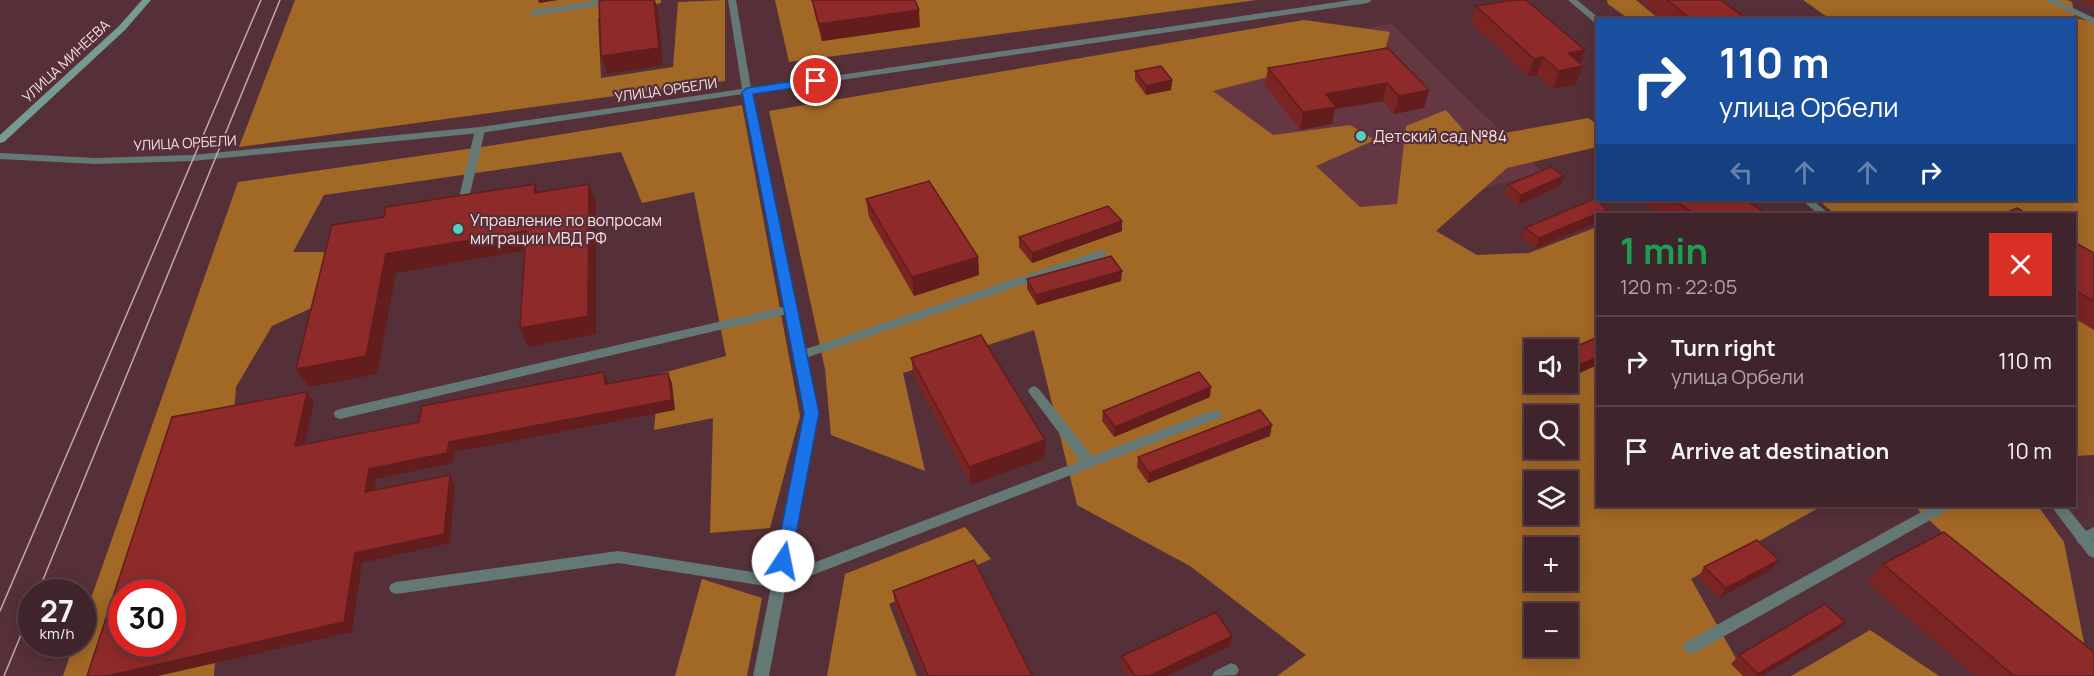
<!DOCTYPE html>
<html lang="en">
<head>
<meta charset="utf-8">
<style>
  body { margin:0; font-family:Manrope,sans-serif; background:#4b3037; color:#f1f3f6; height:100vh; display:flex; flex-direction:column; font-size:22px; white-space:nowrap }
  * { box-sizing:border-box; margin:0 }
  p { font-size:20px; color:#aea4a9 }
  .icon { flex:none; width:33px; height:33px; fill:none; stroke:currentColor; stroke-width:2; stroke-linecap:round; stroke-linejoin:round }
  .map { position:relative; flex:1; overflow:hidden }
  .panel { position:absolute; left:1596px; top:213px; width:480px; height:294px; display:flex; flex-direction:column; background:#40242b; border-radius:0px; box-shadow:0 3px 15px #0003,0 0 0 2px #594147 }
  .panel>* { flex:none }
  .banner { position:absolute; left:1596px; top:18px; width:480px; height:183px; border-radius:0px; box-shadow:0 3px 15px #0003,0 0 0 2px #594147; background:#1a4fa0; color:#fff; overflow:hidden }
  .buttons { position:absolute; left:1524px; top:339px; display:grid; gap:12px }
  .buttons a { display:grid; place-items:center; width:54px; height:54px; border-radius:0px; background:#40242b; box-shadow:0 3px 15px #0003,0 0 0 2px #594147; font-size:30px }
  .speed { position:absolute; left:18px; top:579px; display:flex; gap:12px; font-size:30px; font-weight:700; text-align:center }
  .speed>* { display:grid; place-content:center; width:78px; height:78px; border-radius:50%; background:#40242b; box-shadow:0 3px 15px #0003,0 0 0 2px #594147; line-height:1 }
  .speed small { font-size:15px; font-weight:400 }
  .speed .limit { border:9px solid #d22; background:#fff; color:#111 }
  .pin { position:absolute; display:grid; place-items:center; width:51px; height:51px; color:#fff; margin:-26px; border:3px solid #fff; border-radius:50%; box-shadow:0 2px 6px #0007 }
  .me { position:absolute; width:66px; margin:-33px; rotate:11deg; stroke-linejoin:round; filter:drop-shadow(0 0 4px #0008) }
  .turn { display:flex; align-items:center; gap:21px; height:126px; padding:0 24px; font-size:27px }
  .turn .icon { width:78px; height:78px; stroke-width:2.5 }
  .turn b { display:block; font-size:42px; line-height:51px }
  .lanes { display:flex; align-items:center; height:57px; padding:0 24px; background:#0003; justify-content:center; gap:30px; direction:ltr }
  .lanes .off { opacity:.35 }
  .round { display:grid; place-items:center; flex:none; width:63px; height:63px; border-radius:0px; background:#4b3037 }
  .summary { display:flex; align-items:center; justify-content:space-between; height:102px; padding:0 24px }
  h1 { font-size:36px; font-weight:700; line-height:45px; color:#1e9e55 }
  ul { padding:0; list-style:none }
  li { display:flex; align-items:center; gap:18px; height:90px; padding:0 24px; border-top:2px solid #594147 }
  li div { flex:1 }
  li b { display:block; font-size:22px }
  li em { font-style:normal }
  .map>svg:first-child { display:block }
  .built { fill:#653742 }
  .forest { fill:#a26826; fill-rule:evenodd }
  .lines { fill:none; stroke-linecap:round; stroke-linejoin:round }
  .lane { fill:#647976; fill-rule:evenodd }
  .street { fill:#647976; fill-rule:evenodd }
  .secondary { fill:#789a95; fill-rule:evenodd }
  .tram { stroke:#c4a6ad; stroke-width:1.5 }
  .wall { fill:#7a2423 }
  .shaded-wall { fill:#631d1d }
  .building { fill:#8e2a29; stroke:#631d1d; stroke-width:1.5; fill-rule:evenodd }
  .route { fill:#1a73e8; stroke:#114b97; stroke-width:1.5 }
  .poi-dot { fill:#58cec0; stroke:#563039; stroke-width:2 }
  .labels { text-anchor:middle; stroke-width:4.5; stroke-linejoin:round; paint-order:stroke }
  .far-street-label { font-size:14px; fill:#f9dfe4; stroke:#563039 }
  .poi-label { font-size:16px; fill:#f9dfe4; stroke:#563039; text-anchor:start }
</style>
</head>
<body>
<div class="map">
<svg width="2094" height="676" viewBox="0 0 2094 676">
  <rect width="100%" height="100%" fill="#563039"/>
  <path class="built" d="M1392,24L1542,172L1319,236L1156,57Z"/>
  <path class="forest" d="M295,0H661V3L598,18L601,78L673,67L678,2L725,0V81L239,147Z
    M775,0H1257L789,62Z
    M1607,0H1636L1659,19H1629L1608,4Z
    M1803,0H2067L2072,2L2075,18L2094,22V455L2075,456L2074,214H1835L1818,200H2074V20L1830,19Z
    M1304,20L1390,32L1386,47L1213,91L1273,135L1350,125L1375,140L1316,166L1360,207L1397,204L1406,126L1446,110L1471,139L1588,118L1597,124V147L1507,168L1436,231L1477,255L1529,253L1597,227L1598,506H1822L1691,579L1746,676H1277L1306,655L1190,566L1077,505L1034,330L903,373L925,471L831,435L825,369L769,111ZM1534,350H1568V382H1534ZM1534,416H1568V448H1534ZM1534,482H1568V514H1534ZM1534,548H1568V580H1534ZM1534,614H1568V646H1534Z
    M742,105L800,416L770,528L710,533L713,418L654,430L659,374L726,356L694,192L642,203L621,152L324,195L293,252H331L316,306L272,326L236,387L214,676H63L74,644H82L83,621L238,182L495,145ZM122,592H172V644H122Z
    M1914,506H2038L2064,542L2089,668Z
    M965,527L991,559L889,604L917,676H827L845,574Z
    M702,579L762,598L747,676H675Z
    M1870,630L1939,676H1791Z"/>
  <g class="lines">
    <path class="lane" d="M600,0H620L616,3L533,16L529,13L533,10Z
      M2045,0H2056L2094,18V24Z
      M480,127L485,130L468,202L463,205L458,202L475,130Z
      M1101,250L1107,254L1105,257L805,358L801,359L795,355L797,352Z
      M792,305L796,306L798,309L796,312L340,419L335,417L334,414L335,411L340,409Z
      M1034,386L1038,388L1092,456L1211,411H1221L1222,414L1221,417L779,588L618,563L396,594L391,592L389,588L391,584L396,582L618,551L779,576L1080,461L1030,394L1028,391L1030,388Z
      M1932,506H1950L1948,510L1696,652L1691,654L1686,652L1683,647L1686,642Z
      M2094,527V540L2083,545L2078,543L2076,539L2078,535Z
      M1231,663L1236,665L1239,670L1236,675L1212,676L1215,671Z"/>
    <path class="street" d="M728,0H736L751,88L1351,0H1372L1368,3L752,93L818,413L769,676H753L806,413L743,94L480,133L193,161L95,164L0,159V153L95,158L193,155L480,127L742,89Z
      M1568,0H1577L1601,20H1598V23H1595Z
      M1802,200H1813L1829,214H1818Z
      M2051,506H2066L2094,541V558L2089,556Z"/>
    <path class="secondary" d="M142,0H151L125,30L4,142L0,143V135L119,26Z"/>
    <path class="tram" d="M38,592L280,0
      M0,611L261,0
      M4,676L32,608"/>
  </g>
  <path class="wall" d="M812,0L920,27L822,41L815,15Z
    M1639,0H1721L1748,20H1663Z
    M2079,0H2094V7Z
    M1476,6L1580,63L1576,84L1553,89L1537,75L1528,76L1471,23Z
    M1388,48L1424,108L1394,114L1383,101L1335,109L1332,124L1300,130L1265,85L1268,68Z
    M1135,71L1172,80L1171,90L1146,95L1135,80Z
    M1508,185L1560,186L1518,205L1505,195Z
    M866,199L978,257L979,275L914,296L869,217Z
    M1639,200H1746L1768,214H1660Z
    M1608,209L1606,214H1598V222L1536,248L1521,238L1525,228Z
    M1122,221V231L1032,263L1019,247V237Z
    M2074,242L2094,253V330L2074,318Z
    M1027,279L1121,281L1037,305L1027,289Z
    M911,358L1045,458L971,485L914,377Z
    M1210,397L1114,437L1102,421L1103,411Z
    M1270,436L1148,483L1137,467L1138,457Z
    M1883,564L2094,676H1975L1867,582Z
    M1704,567L1771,570L1719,598L1698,577Z
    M893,591L1032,676H924L896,609Z
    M1836,631L1762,676H1743L1731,664L1739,655Z
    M1230,646L1167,676H1128L1121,665L1122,656Z"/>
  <path class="shaded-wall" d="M538,0H559L539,3Z
    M654,0H655L658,11L663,65L607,74L601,56Z
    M919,10L920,27L822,41L819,24Z
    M1585,50L1578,67L1583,66L1576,84L1553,89L1559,71L1568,53Z
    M1543,57L1537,75L1528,76L1534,59Z
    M1172,80L1171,90L1146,95V86Z
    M1387,83L1383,101L1335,109L1332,124L1300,130L1303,112L1326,94Z
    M1429,90L1424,108L1394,114L1399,96Z
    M1564,176L1560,186L1518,205L1521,195Z
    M535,184L542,202L534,193Z
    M589,184L596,203V334L528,347L520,328Z
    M1608,209L1606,214H1598V222L1536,248L1539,238Z
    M1122,221V231L1032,263V253Z
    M526,231L534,249L396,273L377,374L309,387L296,369L386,254Z
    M978,257L979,275L914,296L912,277Z
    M1122,271L1121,281L1037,305L1036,295Z
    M1598,357V365L1568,378V370Z
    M604,372L608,382L609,394L605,384Z
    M668,373L672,383L675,410L455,452L453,463L376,479L372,502L365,492L369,469L449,442Z
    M1211,387L1210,397L1114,437L1115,427Z
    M307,392L314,402L302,456L295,446Z
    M1272,425L1270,436L1148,483L1149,473Z
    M1045,440V458L971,485L969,467Z
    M450,475L455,485L450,543L362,563L352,632L158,676H107L355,553Z
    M1779,560L1771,570L1719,598L1726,588Z
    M1845,622L1836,631L1762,676H1756L1758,674Z
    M1232,636L1230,646L1167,676H1149Z"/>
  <path class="building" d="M606,0H654L659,48L601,56L599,1Z
    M812,0H915L919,10L819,24Z
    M1514,0H1526L1585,50L1568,53L1583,66L1559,71L1543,57L1534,59L1476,6Z
    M1667,0H1721L1748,20H1692Z
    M1388,48L1429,90L1399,96L1387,83L1326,94L1336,107L1303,112L1268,68Z
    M1161,66L1172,80L1146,86L1135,71Z
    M1551,167L1564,176L1521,195L1508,185Z
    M929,181L978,257L912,277L866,199Z
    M535,184L534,193L589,184L588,316L520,328L526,231L386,254L366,356L296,369L332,225L384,217L386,207Z
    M1594,199L1608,209L1539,238L1525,228Z
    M1674,200H1746L1768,214H1695Z
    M1108,206L1122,221L1032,253L1019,237Z
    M2017,208L2027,214H2003Z
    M2074,242L2094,253V301L2074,290Z
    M1111,256L1122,271L1036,295L1027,279Z
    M981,335L1045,440L969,467L911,358Z
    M1598,337V357L1568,370V350Z
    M604,372L605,384L668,373L672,400L449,442L447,453L369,469L365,492L450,475L444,534L355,553L344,622L107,676H87L172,417L307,392L295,446L419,422L422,406ZM122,592H172V644H122Z
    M1199,372L1211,387L1115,427L1103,411Z
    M1260,410L1272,425L1149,473L1138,457Z
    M1944,532L2094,652V676H2014L1883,564Z
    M1757,540L1779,560L1726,588L1704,567Z
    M974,560L1032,676H928L893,591Z
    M1825,604L1845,622L1758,674L1739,655Z
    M1216,612L1232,636L1149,676H1135L1122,656Z"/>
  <path class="route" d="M816,78L822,81L820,84L753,94L819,413L791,561L789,566H777L775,561L804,413L742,92L747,88Z"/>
  <g class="poi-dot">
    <circle cx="1361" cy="136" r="6"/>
    <circle cx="458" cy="229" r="6"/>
  </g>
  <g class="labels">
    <g class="far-street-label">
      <text transform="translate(66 61) rotate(-43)" y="5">УЛИЦА МИНЕЕВА</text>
      <text transform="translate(666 90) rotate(-8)" y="5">УЛИЦА ОРБЕЛИ</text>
      <text transform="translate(185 143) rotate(-3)" y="5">УЛИЦА ОРБЕЛИ</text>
    </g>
    <g class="poi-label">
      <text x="1373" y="142">Детский сад №84</text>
      <text x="470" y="226">Управление по вопросам<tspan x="470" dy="18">миграции МВД РФ</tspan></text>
    </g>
  </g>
</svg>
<div class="buttons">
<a><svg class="icon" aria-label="sound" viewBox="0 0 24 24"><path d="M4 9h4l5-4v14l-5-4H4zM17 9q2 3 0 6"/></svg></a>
<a><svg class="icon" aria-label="search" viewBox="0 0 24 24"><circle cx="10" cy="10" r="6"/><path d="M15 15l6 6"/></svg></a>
<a><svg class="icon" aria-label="layers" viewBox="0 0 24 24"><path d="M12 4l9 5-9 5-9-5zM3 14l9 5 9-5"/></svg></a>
<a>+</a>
<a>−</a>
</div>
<div class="speed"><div>27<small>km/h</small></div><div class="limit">30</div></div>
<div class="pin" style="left:816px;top:81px;background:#d93025"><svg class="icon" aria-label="arrive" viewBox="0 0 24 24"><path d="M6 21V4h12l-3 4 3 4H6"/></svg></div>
<svg class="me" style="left:783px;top:561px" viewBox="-20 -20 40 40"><circle r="19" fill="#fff"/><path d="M0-13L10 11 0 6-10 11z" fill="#1a73e8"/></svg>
<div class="banner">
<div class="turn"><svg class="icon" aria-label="right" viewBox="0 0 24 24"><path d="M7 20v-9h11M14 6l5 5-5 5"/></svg><div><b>110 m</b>улица Орбели</div></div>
<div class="lanes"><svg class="icon off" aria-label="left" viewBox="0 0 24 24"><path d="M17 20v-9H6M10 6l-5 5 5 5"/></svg><svg class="icon off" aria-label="ahead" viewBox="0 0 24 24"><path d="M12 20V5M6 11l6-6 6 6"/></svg><svg class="icon off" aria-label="ahead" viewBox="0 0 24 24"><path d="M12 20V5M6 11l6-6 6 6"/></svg><svg class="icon" aria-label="right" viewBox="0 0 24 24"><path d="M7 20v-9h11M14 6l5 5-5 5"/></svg></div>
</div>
<section class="panel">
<div class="summary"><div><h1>1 min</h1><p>120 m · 22:05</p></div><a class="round" style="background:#d93025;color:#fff"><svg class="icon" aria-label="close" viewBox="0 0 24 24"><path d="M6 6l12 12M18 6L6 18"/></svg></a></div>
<ul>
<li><svg class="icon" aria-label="right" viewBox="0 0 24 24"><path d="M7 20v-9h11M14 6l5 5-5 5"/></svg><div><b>Turn right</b><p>улица Орбели</p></div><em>110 m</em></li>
<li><svg class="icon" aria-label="arrive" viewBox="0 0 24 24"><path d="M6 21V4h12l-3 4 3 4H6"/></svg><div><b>Arrive at destination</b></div><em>10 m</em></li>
</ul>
</section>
</div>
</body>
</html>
